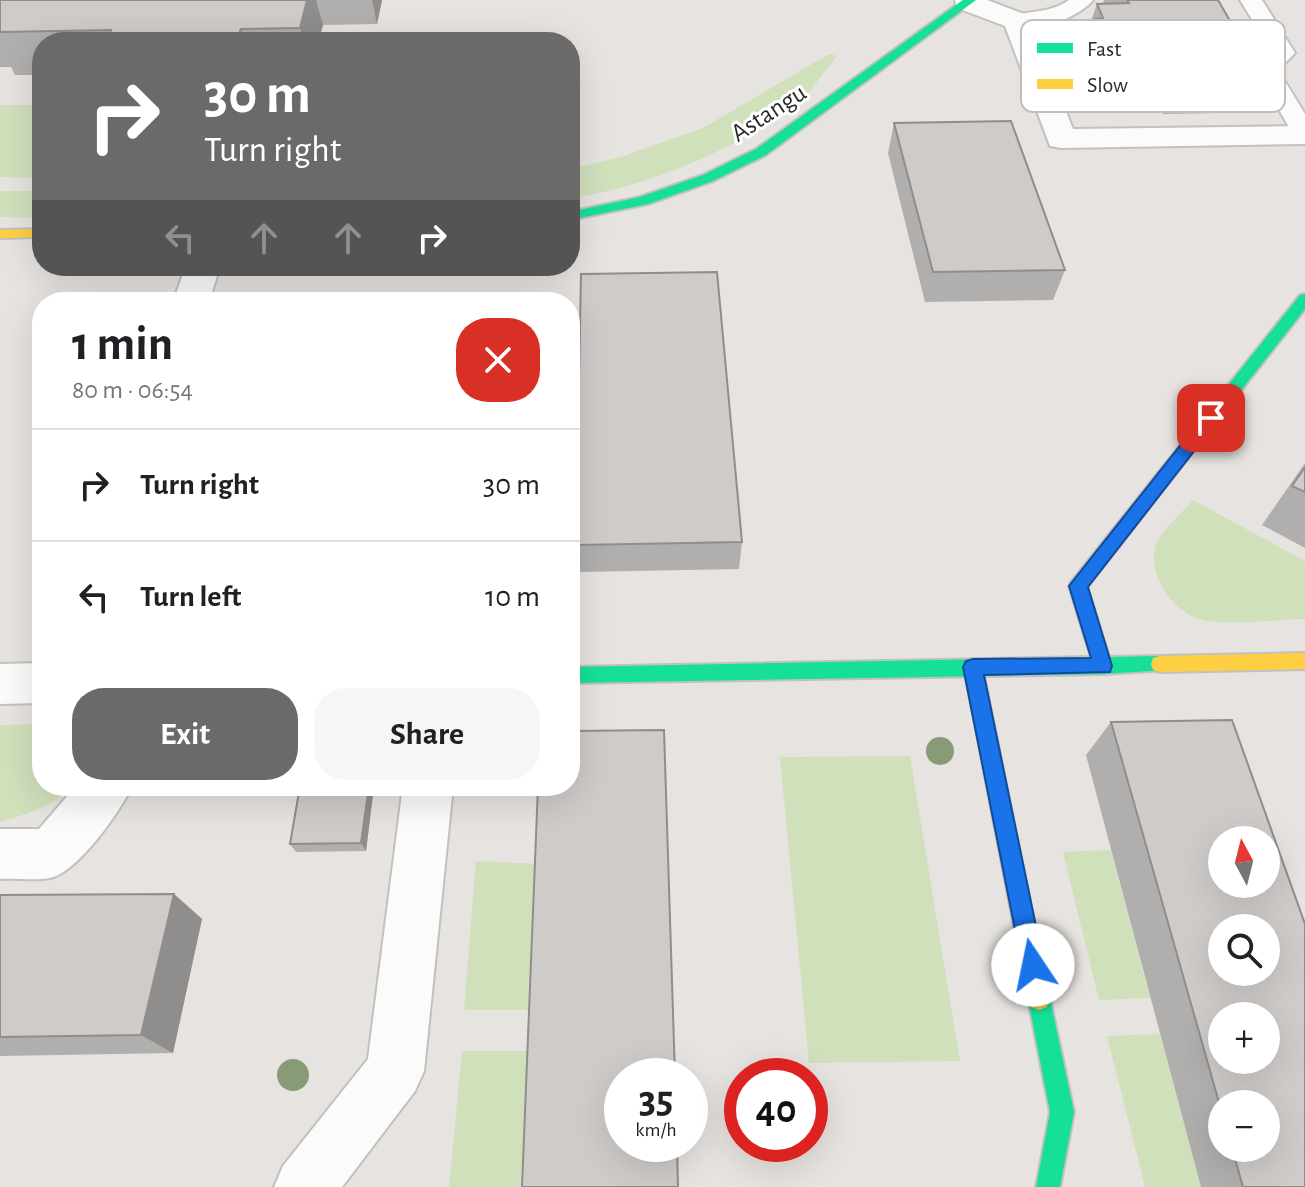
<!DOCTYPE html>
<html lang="en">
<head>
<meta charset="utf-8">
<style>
  body { margin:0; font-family:"Alegreya Sans",sans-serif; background:#f6f6f6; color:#202124; height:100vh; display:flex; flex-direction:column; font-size:30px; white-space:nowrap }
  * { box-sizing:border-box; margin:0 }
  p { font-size:26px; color:#757577 }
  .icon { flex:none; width:44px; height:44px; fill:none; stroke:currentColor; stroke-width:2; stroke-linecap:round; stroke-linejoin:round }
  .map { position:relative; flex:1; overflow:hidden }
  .side { position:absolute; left:32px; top:292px; width:548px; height:504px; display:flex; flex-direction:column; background:#fff; border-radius:32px; box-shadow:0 8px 32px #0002 }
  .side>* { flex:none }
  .banner { position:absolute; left:32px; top:32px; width:548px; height:244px; border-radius:32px; box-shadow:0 8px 32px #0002; background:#6b6a69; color:#fff; overflow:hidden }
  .needle { width:52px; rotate:353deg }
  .controls { position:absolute; left:1208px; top:826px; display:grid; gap:16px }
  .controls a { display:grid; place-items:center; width:72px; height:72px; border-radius:50%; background:#fff; box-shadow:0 8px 32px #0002; font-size:40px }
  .speed { position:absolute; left:604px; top:1058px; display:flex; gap:16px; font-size:40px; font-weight:700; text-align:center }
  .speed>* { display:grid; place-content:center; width:104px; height:104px; border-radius:50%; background:#fff; box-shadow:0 8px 32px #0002; line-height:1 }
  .speed small { font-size:20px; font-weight:400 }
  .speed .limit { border:12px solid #d22; background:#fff; color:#111 }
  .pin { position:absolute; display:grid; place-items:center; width:68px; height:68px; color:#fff; margin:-34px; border-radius:16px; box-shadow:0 4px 12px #0006 }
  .me { position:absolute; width:88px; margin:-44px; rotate:349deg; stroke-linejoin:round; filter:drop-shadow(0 0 6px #0008) }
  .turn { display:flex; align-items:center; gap:28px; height:168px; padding:0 40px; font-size:36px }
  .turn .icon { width:104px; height:104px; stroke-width:2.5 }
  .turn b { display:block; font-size:56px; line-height:68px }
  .lanes { display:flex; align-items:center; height:76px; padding:0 40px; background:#0003; justify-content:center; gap:40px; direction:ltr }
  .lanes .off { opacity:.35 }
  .round { display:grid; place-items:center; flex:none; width:84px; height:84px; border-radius:32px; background:#f6f6f6 }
  .head { display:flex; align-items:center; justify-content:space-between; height:136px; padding:0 40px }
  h1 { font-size:48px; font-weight:700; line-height:60px }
  .primary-button { display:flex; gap:16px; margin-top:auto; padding:16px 40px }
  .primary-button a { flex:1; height:92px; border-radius:32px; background:#6b6a69; color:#fff; font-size:32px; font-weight:700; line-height:92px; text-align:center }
  .primary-button a+a { background:#f6f6f6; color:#202124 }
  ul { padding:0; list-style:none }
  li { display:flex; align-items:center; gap:24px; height:112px; padding:0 40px; border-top:2px solid #e0e0e0 }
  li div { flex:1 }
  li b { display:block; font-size:30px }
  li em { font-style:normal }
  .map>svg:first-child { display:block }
  .green { fill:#d0e0bb }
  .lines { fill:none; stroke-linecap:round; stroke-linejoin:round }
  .lane-casing { stroke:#c1c1c1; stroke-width:4 }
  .street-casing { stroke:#c1c1c1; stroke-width:4 }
  .fast-casing { stroke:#c1c1c1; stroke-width:4 }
  .slow-casing { stroke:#c1c1c1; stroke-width:4 }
  .lane { fill:#fbfbfa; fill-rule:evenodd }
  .street { fill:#fbfbfa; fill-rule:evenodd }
  .fast { fill:#16e098; fill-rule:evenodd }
  .slow { fill:#ffcf43; fill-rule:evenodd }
  .tree { fill:#879c76 }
  .wall { fill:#b1afad; fill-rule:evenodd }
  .shaded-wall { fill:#908e8d }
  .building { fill:#cecbc9; stroke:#908e8d; stroke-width:2; fill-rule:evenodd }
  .route { fill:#1a73e8; stroke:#114b97; stroke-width:2 }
  .labels { text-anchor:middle; stroke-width:6; stroke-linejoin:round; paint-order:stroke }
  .far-street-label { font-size:26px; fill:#292929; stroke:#fff }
  .key { fill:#fff; stroke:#bfbfbf; stroke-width:2 }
  .key-label { font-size:22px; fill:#292929 }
</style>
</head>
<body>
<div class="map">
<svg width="1305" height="1187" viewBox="0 0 1305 1187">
  <rect width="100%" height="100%" fill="#e6e3e0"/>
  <path class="green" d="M829,54L837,56L805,97L788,112L774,108L770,112L773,114L772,121C710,160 642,186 570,199V169L621,157L703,128Z
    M0,105H42V178L0,177Z
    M0,191H42V218L0,217Z
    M1193,500L1305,561V619C1273,620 1238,625 1207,621C1175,617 1144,573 1157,542C1164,528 1183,512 1193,500Z
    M42,724V786H69C58,807 21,815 0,822V725Z
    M910,756L960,1061L809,1063L780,757Z
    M1111,850L1150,998L1099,1000L1063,852Z
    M476,861L543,864L537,1010H464Z
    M1160,1034L1201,1187H1145L1107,1036Z
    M462,1051H536L531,1187H449Z"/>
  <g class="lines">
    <defs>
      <path id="lane" d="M1069,0H1093C1079,18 1023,41 1006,21C1017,9 1047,16 1069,0Z
        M1240,0H1262L1295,53L1278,70L1305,114V141L1296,139L1255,69L1272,52Z"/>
      <path id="street" d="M955,0H987L1027,15L1073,129L1305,126V144L1061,148L1050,146L1005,26L957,8Z
        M186,266H220L209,302H173Z
        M42,663V703L0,704V664Z
        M76,786H132C121,811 77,873 50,878C35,881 16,878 0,879V829H39Z
        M403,786H453L424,1071L415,1091L342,1187H274L283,1166L368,1059Z"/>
      <path id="fast" d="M963,0H976L766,155L713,181L648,204L570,220V212L640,197L703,175L756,149Z
        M1305,294V309L1087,587L1109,657L1160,656L1167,658L1169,664L1167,670L1103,674L570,683V667L1091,657L1069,586L1072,581L1300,295Z
        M1039,988L1047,991L1050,999L1074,1112L1060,1187H1036L1050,1112L1028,999L1031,991Z"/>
      <path id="slow" d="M42,229V237L0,238V230Z
        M1305,653V669L1160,672L1153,670L1151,664L1153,658L1160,656Z
        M973,659L980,661L982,667L1050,999L1047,1007L1039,1010L1031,1007L1028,999L964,667L966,661Z"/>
    </defs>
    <use href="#lane" class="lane-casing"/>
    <use href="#street" class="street-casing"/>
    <use href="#fast" class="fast-casing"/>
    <use href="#slow" class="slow-casing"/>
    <use href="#lane" class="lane"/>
    <use href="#street" class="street"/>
    <use href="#fast" class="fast"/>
    <use href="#slow" class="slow"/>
  </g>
  <g class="tree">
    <circle cx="940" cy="751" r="14"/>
    <circle cx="293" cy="1075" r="16"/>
  </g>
  <path class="wall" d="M0,0H382L377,24L323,25L318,42H42V75H15L11,67H0Z
    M1104,0H1218L1233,26L1220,56L1235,83L1221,113L1163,114L1159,106H1111L1085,49L1089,39L1087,33L1097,4L1103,3Z
    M894,123L1065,270L1053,300L925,302L888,153Z
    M1305,463V548L1262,525Z
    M742,542L739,569L579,572L576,545Z
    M1111,722L1305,1187H1201L1086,755ZM1222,1104L1266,1148H1222Z
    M374,786L366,851L296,852L290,844Z
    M174,894L202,919L173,1053L0,1056V895Z"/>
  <path class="shaded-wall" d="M307,0H316L323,25L318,42H304L300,28Z
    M372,0H382L377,24Z
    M241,29L245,42H240L238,36Z
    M369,786H374L366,851L361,843Z
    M174,894L202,919L173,1053L141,1035Z"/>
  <path class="building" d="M0,0H307L300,28L241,29L238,36L107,38L111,30L0,32Z
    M1127,0H1218L1233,26H1203L1235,83H1175L1171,75L1123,76L1095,19L1103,18L1097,4L1129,3Z
    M1011,121L1065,270L933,272L894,123Z
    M717,272L742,542L576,545L581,274Z
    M1305,467V492L1292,486Z
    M1232,720L1305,924V1187H1243L1232,1148H1266V1104H1222V1113L1111,722ZM1222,840H1266V884H1222ZM1222,928H1266V972H1222ZM1222,1016H1266V1060H1222Z
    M664,730L675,1076H622V1144H677L678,1187H522L538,786H570V731Z
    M300,786H369L361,843L290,844Z
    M174,894L141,1035L0,1037V895Z"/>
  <path class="route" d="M1211,412L1216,414V423L1088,587L1112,666L1110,672L984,675L1044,965L1041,973L1033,976L1025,973L1022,965L963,667L966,661L973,659L1091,658L1069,586L1205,414Z"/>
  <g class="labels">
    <g class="far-street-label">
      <text transform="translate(768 112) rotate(-33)" y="9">Astangu</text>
    </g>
  </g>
  <rect x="1021" y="20" width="264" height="92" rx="12" class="key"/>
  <rect x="1037" y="43" width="36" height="10" fill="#16e098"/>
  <rect x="1037" y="79" width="36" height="10" fill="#ffcf43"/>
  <g class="key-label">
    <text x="1087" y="56">Fast</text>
    <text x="1087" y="92">Slow</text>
  </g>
</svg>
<div class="controls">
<a><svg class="needle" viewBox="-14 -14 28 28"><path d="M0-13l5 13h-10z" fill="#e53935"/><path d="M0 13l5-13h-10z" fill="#757577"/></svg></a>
<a><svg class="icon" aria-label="search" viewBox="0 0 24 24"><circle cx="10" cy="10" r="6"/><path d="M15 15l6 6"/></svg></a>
<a>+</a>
<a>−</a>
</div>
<div class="speed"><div>35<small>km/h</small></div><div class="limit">40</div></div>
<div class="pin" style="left:1211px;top:418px;background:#d93025"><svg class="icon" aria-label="arrive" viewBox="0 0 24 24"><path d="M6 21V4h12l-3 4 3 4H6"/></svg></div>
<svg class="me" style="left:1033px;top:965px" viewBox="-20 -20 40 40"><circle r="19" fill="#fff"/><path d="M0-13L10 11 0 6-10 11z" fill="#1a73e8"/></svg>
<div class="banner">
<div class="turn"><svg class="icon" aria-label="right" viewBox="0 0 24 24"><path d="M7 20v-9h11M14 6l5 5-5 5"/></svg><div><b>30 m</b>Turn right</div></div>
<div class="lanes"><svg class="icon off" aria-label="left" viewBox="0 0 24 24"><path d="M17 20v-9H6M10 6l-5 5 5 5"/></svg><svg class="icon off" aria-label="ahead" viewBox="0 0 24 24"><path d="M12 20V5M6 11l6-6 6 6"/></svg><svg class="icon off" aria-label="ahead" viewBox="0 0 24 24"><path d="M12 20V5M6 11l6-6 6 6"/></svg><svg class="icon" aria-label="right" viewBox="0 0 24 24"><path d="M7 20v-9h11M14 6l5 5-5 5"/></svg></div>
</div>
<section class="side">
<div class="head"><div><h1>1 min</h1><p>80 m · 06:54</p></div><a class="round" style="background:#d93025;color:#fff"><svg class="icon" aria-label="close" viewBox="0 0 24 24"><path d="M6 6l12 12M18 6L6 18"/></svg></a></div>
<ul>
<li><svg class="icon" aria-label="right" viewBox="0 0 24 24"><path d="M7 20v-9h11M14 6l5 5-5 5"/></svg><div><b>Turn right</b></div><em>30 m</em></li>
<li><svg class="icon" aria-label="left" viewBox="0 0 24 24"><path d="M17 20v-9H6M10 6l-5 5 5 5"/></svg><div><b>Turn left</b></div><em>10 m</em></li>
</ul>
<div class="primary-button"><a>Exit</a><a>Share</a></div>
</section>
</div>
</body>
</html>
